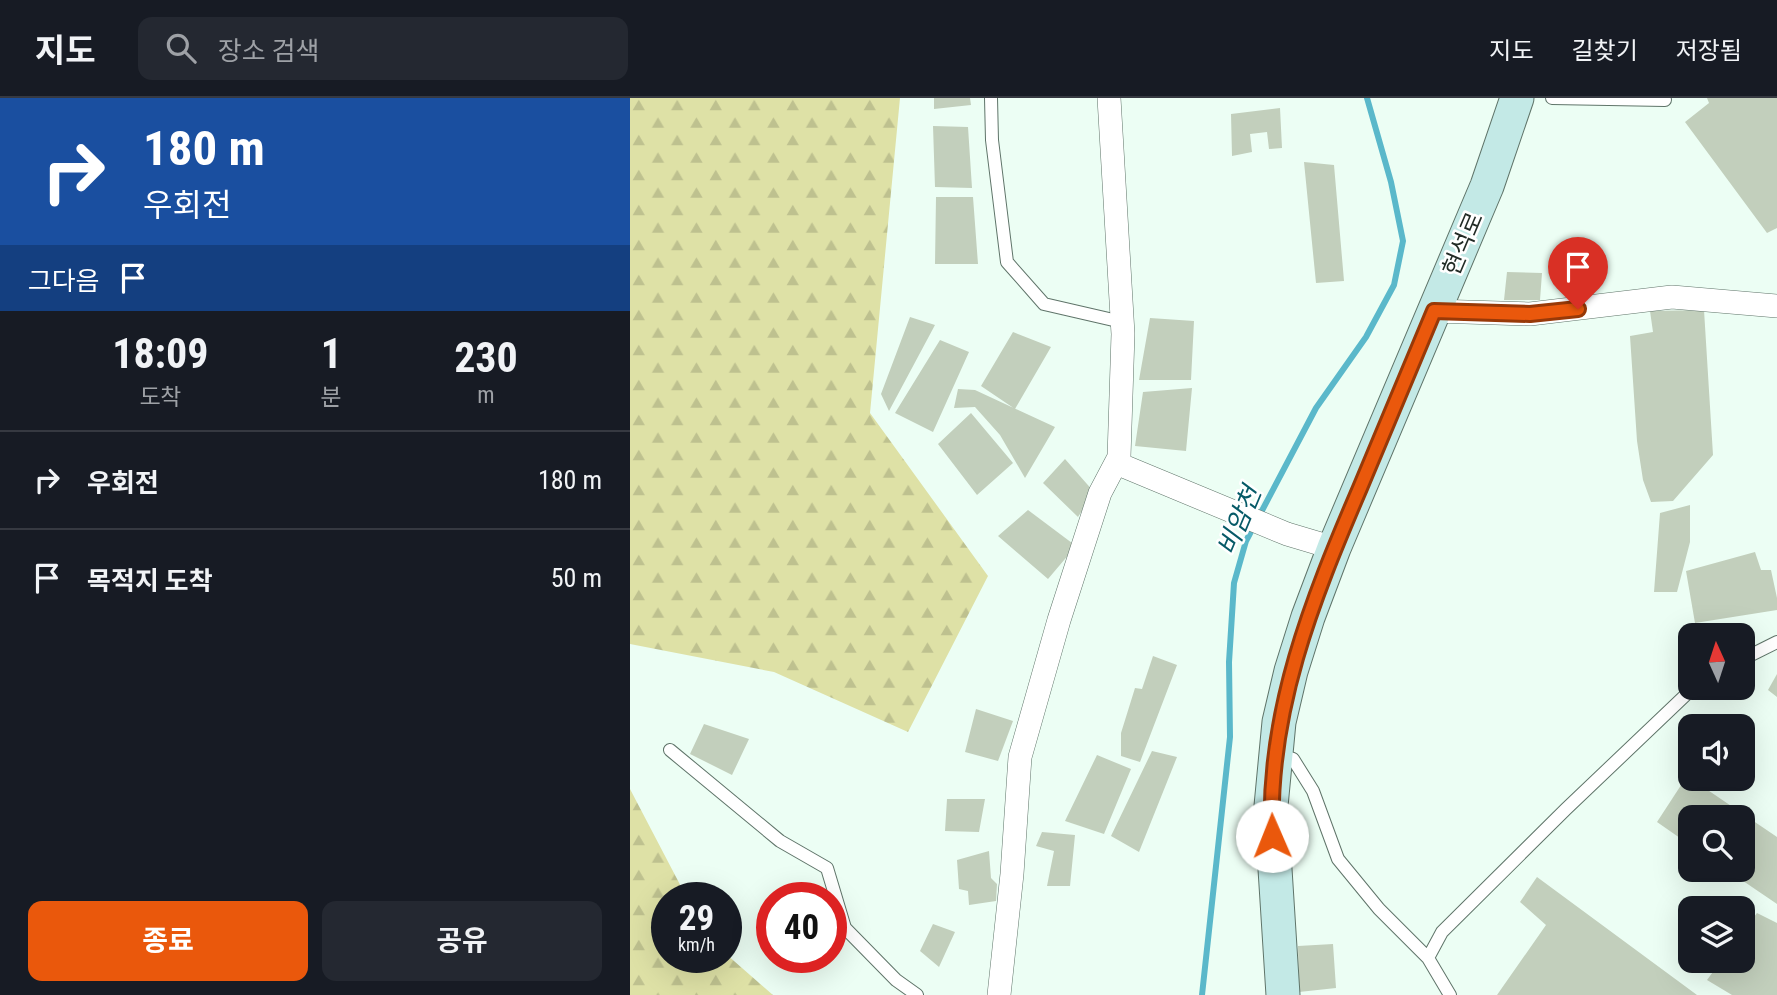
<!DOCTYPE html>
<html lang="ko">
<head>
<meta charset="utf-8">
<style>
  body { margin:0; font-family:"Roboto Condensed","Noto Sans KR",sans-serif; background:#242831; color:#f1f3f6; height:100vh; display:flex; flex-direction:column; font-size:26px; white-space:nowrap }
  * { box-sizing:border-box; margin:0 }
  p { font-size:23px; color:#9ea1a6 }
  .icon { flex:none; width:38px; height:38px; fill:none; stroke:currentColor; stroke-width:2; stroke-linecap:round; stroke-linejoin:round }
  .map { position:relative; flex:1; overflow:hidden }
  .sheet { display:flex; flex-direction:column; background:#171b24; width:630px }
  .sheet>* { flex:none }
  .banner { background:#1a4fa0; color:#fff; overflow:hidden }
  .needle { width:46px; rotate:357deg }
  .buttons { position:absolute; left:1048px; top:525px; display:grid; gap:14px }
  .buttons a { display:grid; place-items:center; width:77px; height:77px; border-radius:14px; background:#171b24; box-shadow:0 7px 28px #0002; font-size:35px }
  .speed { position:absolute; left:21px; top:784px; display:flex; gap:14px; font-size:35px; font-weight:700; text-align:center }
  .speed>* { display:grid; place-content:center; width:91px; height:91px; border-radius:50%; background:#171b24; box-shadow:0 7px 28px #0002; line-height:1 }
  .speed small { font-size:18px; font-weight:400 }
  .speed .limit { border:10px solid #d22; background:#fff; color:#111 }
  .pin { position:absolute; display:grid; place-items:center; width:60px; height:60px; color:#fff; margin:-72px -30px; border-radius:50% 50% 50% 0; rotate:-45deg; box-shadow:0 0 7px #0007 }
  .pin .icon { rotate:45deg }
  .me { position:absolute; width:77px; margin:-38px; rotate:359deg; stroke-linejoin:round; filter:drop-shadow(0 0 5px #0008) }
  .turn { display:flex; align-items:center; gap:24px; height:147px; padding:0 28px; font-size:32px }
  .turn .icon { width:91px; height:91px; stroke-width:2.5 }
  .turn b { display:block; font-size:49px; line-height:60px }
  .then { display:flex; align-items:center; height:66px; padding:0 28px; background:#0003; gap:14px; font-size:26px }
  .eta { display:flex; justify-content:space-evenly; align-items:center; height:119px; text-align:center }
  .eta b { font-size:42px; font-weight:700; line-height:49px }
  .button { display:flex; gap:14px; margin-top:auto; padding:14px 28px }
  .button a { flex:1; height:80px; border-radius:14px; background:#ea580c; color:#fff; font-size:28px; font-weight:700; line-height:80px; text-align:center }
  .button a+a { background:#242831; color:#f1f3f6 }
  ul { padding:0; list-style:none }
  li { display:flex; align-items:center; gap:21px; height:98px; padding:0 28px; border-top:2px solid #363941 }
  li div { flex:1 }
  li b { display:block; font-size:26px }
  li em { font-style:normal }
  header { display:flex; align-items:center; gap:42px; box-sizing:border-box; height:98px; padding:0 35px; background:#171b24; border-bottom:2px solid #363941 }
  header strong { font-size:33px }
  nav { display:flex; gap:38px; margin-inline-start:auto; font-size:24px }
  .search { width:490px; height:63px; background:#242831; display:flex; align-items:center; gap:18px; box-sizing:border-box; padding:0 24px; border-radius:14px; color:#9ea1a6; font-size:26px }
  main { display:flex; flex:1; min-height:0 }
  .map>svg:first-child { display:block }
  .forest { fill:url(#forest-firs) }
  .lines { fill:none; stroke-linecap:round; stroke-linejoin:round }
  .stream { stroke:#5ab8ca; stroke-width:6 }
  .building { fill:#c2cfbc }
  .lane-casing { stroke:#5f7469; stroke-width:14 }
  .street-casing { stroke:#5f7469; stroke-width:24 }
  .secondary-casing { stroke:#5f7469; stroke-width:35 }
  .lane { stroke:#fff; stroke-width:12 }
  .street { stroke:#fff; stroke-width:23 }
  .secondary { stroke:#c3e9e6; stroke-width:33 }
  .route-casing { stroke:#983908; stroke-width:18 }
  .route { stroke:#ea580c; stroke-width:12 }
  .labels { text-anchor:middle; stroke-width:5; stroke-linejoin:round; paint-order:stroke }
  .street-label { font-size:24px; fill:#222b26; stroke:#fff }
  .water-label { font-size:26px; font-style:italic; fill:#065a67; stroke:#fff }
</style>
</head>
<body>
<header>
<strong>지도</strong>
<div class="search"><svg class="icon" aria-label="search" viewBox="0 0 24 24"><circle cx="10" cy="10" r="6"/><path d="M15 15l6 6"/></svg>장소 검색</div>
<nav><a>지도</a><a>길찾기</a><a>저장됨</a></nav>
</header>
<main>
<section class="sheet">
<div class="banner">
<div class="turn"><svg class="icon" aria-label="right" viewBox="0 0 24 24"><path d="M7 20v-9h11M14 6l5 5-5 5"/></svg><div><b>180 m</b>우회전</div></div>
<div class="then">그다음<svg class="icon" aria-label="arrive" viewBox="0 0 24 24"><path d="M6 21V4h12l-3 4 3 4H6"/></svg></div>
</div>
<div class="eta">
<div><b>18:09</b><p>도착</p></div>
<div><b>1</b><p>분</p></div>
<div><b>230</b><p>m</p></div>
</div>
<ul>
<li><svg class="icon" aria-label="right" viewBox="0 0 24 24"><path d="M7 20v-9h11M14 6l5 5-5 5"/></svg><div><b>우회전</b></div><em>180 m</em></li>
<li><svg class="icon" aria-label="arrive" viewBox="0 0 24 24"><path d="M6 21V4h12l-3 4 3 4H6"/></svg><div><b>목적지 도착</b></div><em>50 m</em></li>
</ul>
<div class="button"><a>종료</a><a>공유</a></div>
</section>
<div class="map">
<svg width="1147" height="897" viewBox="0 0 1147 897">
  <defs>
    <pattern id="forest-firs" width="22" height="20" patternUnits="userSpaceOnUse" patternTransform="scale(1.75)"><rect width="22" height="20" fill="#dee1a6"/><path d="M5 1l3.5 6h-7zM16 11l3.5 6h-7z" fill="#bec18f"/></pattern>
  </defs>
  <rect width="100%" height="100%" fill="#ecfef4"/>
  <path class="forest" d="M0,0H270L240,315L358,478L278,634L144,574L0,546Z
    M0,691L57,800H37V859H96V856L143,897H0Z"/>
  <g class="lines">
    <path class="stream" d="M572,897L600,639L599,564L604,485L616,443L686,310L736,239L764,187L773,143L761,84L737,0"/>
  </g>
  <path class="building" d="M304,0H340L341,7L304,11Z
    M1077,0H1147V130L1137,135L1055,24L1079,5Z
    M650,10L652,50L639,51L637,34L620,36L622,54L602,58L601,16Z
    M303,28L338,29L342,90L305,89Z
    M674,64L704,67L714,183L686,185Z
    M306,99H343L348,166H305Z
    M877,174L912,175L910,202H874Z
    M1074,212L1083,357L1043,403L1021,404L1013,382L1007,343L1000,238L1023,234L1020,213Z
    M280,219L305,227L259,313L251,296Z
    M520,220L564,223L561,282H509Z
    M383,234L421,249L385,311L351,288Z
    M310,242L339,254L303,334L265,315Z
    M562,290L556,353L505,348L513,294Z
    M328,291L345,292L425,329L395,380L370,337L345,309L324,310Z
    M341,315L383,365L347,397L308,346Z
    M435,361L464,394L448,419L413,385Z
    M1060,407V444L1047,494H1024L1030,415Z
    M398,412L446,448L418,481L368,438Z
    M1125,454L1131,472H1141L1147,500V512L1065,525L1056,473Z
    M523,558L547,567L510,664L491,658V635L505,590L512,591Z
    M1147,576V599L1138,592Z
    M346,611L383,623L368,663L335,654Z
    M74,626L119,641L102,677L60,656Z
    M522,653L547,659L509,754L481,738Z
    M467,657L501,671L474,736L435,723Z
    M1057,678L1147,739V806L1097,772H1113V719H1060V747L1027,724Z
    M317,701H355L349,734L315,733Z
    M412,734L445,737L440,788H417L424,753L406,748Z
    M359,753L361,780L367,786L366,803L339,807L338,793L329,791L327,762Z
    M907,779L1067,897H867L916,827L890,804Z
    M142,815V839L129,829Z
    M1127,815L1147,825V897H1102L1077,882L1091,863H1113V833Z
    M303,826L325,834L309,869L290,853Z
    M703,846L706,890L669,894L668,848Z"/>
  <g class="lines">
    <defs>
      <path id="lane" d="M361,0L362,42L377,164L414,206L492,224
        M922,0L1035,2
        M1113,561L1147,544
        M40,652L150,743L197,770L215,830L266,882L287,897
        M647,656L663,661L683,693L708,761L749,811L798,860L812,834L936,711L1063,590
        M798,860L820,897"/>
      <path id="street" d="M804,213L900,216L1042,199L1147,208
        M486,365L657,436L704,450
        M369,897L382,776L390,659L429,522L470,395L489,359L493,236L479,0"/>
      <path id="secondary" d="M653,897L641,708L649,624L661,573L678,519L704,450L857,88L887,0"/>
    </defs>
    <use href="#lane" class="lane-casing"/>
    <use href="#street" class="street-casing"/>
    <use href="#secondary" class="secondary-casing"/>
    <use href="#lane" class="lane"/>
    <use href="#street" class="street"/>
    <use href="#secondary" class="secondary"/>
  </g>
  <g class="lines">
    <defs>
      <path id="route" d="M642,738C637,614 682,502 730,390C755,331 779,272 804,213L900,216L948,211"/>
    </defs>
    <use href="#route" class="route-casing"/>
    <use href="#route" class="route"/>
  </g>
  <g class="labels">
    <g class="street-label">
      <text transform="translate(833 146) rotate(-67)" y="8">현석로</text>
    </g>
    <g class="water-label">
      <text transform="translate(609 423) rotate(-67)" y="9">비암천</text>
    </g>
  </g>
</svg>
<div class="buttons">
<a><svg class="needle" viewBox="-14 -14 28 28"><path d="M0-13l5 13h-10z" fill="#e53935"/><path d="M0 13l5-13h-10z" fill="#9ea1a6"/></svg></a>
<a><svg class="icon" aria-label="sound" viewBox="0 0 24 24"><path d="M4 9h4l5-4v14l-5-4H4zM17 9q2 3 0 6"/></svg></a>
<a><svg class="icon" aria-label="search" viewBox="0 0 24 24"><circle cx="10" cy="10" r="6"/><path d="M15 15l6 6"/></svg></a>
<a><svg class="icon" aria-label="layers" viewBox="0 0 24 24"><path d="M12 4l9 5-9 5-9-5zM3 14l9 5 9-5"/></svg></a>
</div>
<div class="speed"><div>29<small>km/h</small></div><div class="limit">40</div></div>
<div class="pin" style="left:948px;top:211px;background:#d93025"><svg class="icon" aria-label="arrive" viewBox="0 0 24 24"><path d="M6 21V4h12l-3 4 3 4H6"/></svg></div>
<svg class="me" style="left:642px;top:738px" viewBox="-20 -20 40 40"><circle r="19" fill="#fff"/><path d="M0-13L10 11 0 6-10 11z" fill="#ea580c"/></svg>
</div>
</main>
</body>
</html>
